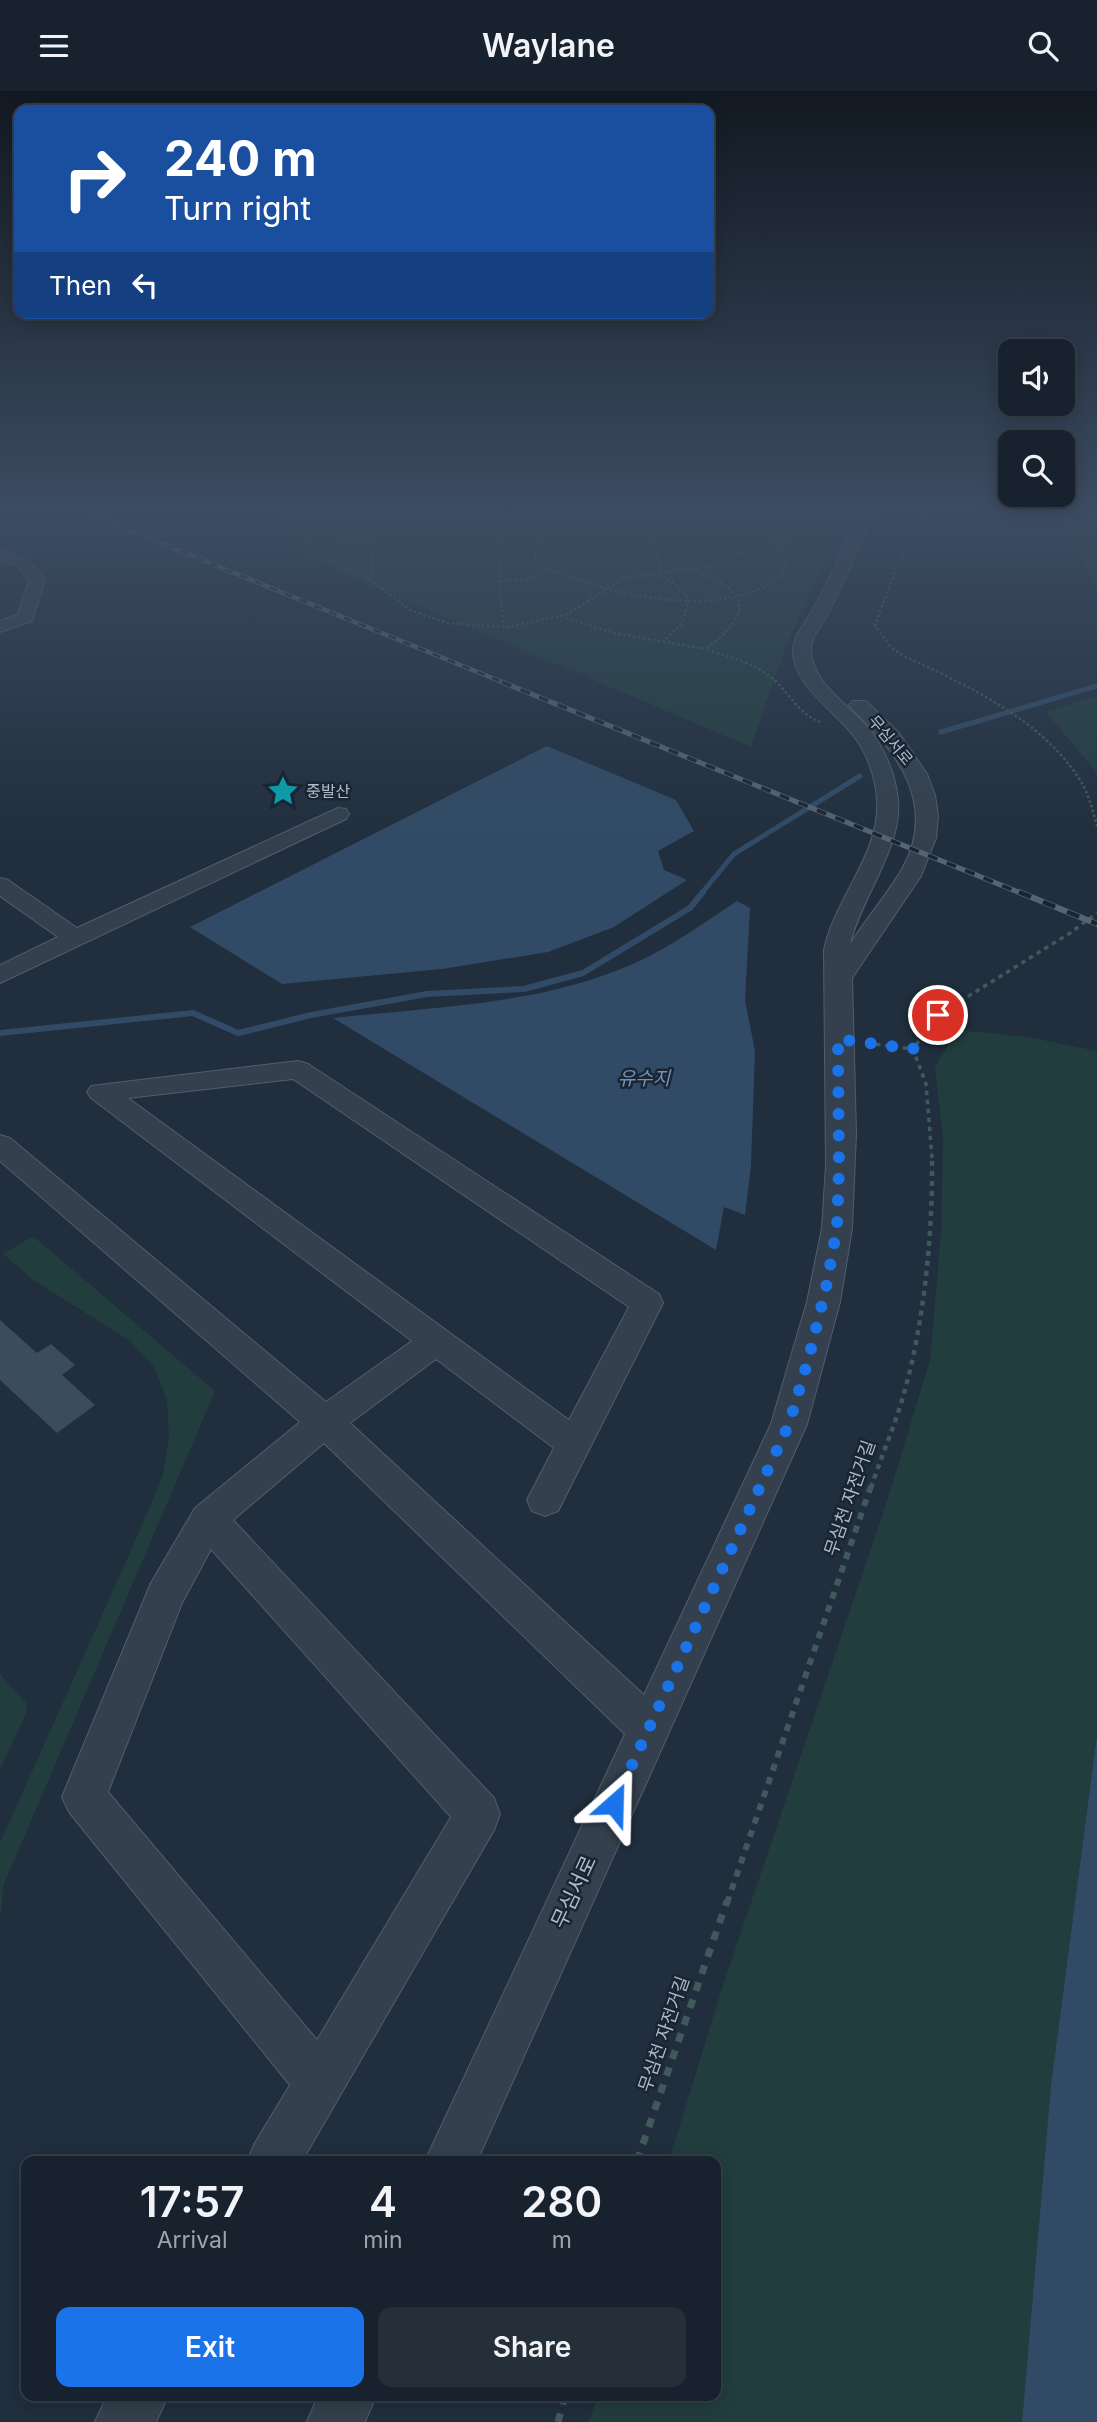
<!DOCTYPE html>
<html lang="en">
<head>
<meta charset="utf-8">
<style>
  body { margin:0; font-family:Inter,"Noto Sans KR",sans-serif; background:#252f3a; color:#f1f3f6; height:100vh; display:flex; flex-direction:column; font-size:26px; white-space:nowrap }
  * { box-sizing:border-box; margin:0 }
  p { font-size:23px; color:#9fa4aa }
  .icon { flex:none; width:38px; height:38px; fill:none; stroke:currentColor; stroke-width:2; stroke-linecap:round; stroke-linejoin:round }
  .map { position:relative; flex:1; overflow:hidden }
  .panel { position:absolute; left:21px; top:2065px; width:700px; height:245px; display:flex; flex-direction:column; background:#18222e; border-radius:14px; box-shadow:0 4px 18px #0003,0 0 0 2px #363f4a }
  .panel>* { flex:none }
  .guide { position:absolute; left:14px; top:14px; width:700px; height:214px; border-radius:14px; box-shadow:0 4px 18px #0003,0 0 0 2px #363f4a; background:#1a4fa0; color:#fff; overflow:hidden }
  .fabs { position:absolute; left:998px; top:248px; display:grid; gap:14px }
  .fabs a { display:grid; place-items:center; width:77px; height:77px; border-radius:14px; background:#18222e; box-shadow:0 4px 18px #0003,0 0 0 2px #363f4a; font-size:35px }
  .pin { position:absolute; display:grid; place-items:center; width:60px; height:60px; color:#fff; margin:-30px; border:4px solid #fff; border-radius:50%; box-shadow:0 2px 7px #0007 }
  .me { position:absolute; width:77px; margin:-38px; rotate:25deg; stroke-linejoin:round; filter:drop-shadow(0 0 5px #0008) }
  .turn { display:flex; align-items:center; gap:24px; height:147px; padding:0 35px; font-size:32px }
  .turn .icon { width:91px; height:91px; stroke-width:2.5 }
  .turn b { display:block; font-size:49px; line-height:60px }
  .then { display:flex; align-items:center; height:66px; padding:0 35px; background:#0003; gap:14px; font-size:26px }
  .eta { display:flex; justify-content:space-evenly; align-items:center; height:119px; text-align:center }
  .eta b { font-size:42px; font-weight:600; line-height:49px }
  .primary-button { display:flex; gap:14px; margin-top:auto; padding:14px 35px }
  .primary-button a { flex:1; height:80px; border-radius:14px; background:#1a73e8; color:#fff; font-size:28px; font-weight:600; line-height:80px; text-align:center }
  .primary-button a+a { background:#252f3a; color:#f1f3f6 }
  header { display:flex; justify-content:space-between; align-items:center; height:91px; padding:0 35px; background:#18222e; font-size:32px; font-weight:600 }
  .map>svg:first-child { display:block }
  .green { fill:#223d3e }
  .water { fill:#314b66 }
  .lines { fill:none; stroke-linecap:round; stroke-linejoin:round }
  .stream-far1 { stroke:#314b66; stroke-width:5 }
  .stream { stroke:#314b66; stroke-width:6 }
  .building { fill:#3b4d5d }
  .minor-casing { stroke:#525e6b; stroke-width:2 }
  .path-far4 { stroke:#405a5b; stroke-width:2.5; stroke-dasharray:2.5 2.5; stroke-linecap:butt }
  .path-far3 { stroke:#405a5b; stroke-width:3.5; stroke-dasharray:4.5 4.5; stroke-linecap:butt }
  .path-far2 { stroke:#405a5b; stroke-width:4.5; stroke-dasharray:5 5; stroke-linecap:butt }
  .path-far1 { stroke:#405a5b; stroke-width:6; stroke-dasharray:7 7; stroke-linecap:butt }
  .path { stroke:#405a5b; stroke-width:7; stroke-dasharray:9 9; stroke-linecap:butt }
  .minor { fill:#34404d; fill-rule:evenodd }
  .rail-far2-casing { stroke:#556475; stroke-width:4.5 }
  .rail-far1-casing { stroke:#556475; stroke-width:5 }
  .rail-casing { stroke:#556475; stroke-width:6 }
  .rail-far2 { stroke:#192532; stroke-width:2.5; stroke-dasharray:8; stroke-linecap:butt }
  .rail-far1 { stroke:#192532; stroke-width:3.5; stroke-dasharray:10; stroke-linecap:butt }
  .rail { stroke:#192532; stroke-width:4.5; stroke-dasharray:13; stroke-linecap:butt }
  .route { stroke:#1a73e8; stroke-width:12; stroke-dasharray:0 21.6 }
  .labels { text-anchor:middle; stroke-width:5; stroke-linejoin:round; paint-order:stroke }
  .far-street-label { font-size:16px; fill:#afbbc9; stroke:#192532 }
  .far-poi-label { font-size:16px; fill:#afbbc9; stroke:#192532; text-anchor:start }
  .street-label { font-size:18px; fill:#afbbc9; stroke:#192532 }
  .water-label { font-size:19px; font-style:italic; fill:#7493b4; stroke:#192532 }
  .near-street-label { font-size:21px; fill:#afbbc9; stroke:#192532 }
</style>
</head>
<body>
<header><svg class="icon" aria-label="menu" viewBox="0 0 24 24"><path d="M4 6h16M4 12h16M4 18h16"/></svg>Waylane<svg class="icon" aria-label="search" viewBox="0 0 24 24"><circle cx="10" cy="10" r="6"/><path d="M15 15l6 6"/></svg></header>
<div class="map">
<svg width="1097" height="2331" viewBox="0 0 1097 2331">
  <rect width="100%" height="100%" fill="#202e3d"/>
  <path class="green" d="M280,424H848L786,555L751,656L273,453Z
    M1054,424H1097V496Z
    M1097,605V682L1046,621Z
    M957,939L1028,946L1097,960V1644L1051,1994L1022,2331H589L597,2305H716V2070H669L721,1900L888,1407L930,1269L941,1141L943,1047L935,976Z
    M33,1145L215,1300L4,1793L0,1828V1752L140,1439L163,1383L169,1347L167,1309L154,1276L130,1250L32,1188L3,1163Z
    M0,1583L26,1612L27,1621L0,1678Z"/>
  <path class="water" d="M547,655L676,709L694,740L658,760L664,779L687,789L614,836L548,861L442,878L282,893L190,836Z
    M737,810L750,817L745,909L755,960L751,1074L745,1124L724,1116L716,1159L333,927C433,916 543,914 637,871C672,855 705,831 737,810Z
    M1097,1644V2331H1022L1051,1994Z"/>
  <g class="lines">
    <path class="stream-far1" d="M941,641L1097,595
      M701,803L734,763L860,685"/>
    <path class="stream" d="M0,942L193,922L238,942L311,924L427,903L524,898L583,882L690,817L703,801"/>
  </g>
  <path class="building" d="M0,1229L37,1262L51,1253L75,1274L62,1284L95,1314L57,1342L0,1289Z"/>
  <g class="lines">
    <defs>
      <path id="minor" d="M858,424H873C858,458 844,493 826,526C820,537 811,545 811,559C812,593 851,615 870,639C885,659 895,683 898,708C903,755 861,807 850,853C866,828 887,804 902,778C938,714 898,661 852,618L849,614L852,610H866L899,642L927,683L935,704L938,725L936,747L921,785L852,887L856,1043L852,1137L840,1211L807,1333L477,2070H425L625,1643L324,1352L233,1429L494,1707L500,1723L494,1739L302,2070H247L255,2052L290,1994L69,1721L62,1706L151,1492L195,1417L300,1331L0,1070V1044L10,1047L326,1311L412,1250L91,1007L87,1001L91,995L298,970L308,973L659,1203L663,1212L558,1420L545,1425L532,1420L527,1409L554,1357L436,1268L350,1332L644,1604L771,1333L807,1211L822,1137L826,1074L824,859C834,808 881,762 877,709C876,688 868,665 856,648C838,621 792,596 793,558C794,544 803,536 809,525C828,493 842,458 858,424ZM293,988L629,1216L569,1329L128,1007ZM211,1458L451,1726L317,1949L108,1701L182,1512Z
        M0,459L28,469L45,489L32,530L0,541V530L18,523L29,489L17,475L0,469Z
        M338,717L346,718L349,723L346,728L0,892V874L58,846L0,805V787L8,789L77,837Z
        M107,2305H168L156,2331H95Z
        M318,2305H376L365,2331H307Z"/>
    </defs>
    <use href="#minor" class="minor-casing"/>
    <path class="path-far4" d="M311,424L312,430L304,448L309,459L372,490L410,519L447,532L509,536L568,523L621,488L719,473L747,460L783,451L801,441L813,424
      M339,424C332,432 330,436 337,445L375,449
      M496,424L503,535
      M536,424L543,429L547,439L535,458V471L540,475C601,500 695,526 759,498C767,495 774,489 782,484L786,467L767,441L768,424
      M641,424L662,480
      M663,424L666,437C689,450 721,445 738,424
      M925,424L896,477L875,535L890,555L902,564C968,595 1045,629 1083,694C1090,707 1093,721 1097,735
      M654,481L672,491L689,508L682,532L664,550
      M370,489L378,424
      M500,490L530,488L549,480
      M561,525L614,542L706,558C756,520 749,501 693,479
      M707,559C729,566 754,572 772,587C790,602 797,622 820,631"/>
    <path class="path-far3" d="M867,952L913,958
      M932,1067L926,993L913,958L938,924L1070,842L1097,822"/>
    <path class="path-far2" d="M871,1397C882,1363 897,1330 906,1295C925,1224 933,1138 932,1065"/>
    <path class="path-far1" d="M727,1812L871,1395"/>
    <path class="path" d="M637,2070L727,1810
      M558,2331L565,2305"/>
    <use href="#minor" class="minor"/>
    <defs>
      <path id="rail-far2" d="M92,424L507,593"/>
      <path id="rail-far1" d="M502,591L1023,803"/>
      <path id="rail" d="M1019,801L1097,833"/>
    </defs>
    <use href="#rail-far2" class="rail-far2-casing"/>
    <use href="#rail-far1" class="rail-far1-casing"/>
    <use href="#rail" class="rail-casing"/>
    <use href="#rail-far2" class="rail-far2"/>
    <use href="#rail-far1" class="rail-far1"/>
    <use href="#rail" class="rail"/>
  </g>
  <linearGradient id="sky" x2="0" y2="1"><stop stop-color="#121922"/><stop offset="0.56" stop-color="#3c4c62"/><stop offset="1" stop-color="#3c4c62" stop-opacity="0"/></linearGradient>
  <rect width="1097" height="751" fill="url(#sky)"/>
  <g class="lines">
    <path class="route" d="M614,1713L789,1333L809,1266L826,1197L837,1136L839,1078L838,948L913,958L938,924"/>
  </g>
  <defs>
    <symbol id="sight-bare" viewBox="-9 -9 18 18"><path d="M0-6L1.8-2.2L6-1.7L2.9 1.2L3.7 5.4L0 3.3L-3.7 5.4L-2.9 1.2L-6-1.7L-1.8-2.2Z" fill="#0f9aa8" stroke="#192532" stroke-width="2.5" paint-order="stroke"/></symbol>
  </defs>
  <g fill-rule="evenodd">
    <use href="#sight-bare" x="261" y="678" width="44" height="44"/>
  </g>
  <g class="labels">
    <g class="far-street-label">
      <text transform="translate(891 649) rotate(50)" y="6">무심서로</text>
    </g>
    <g class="far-poi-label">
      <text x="306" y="706">중발산</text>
    </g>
    <g class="street-label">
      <text transform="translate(850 1407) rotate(-71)" y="6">무심천 자전거길</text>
      <text transform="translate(664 1943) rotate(-71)" y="6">무심천 자전거길</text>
    </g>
    <g class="water-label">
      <text x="644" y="994">유수지</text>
    </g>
    <g class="near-street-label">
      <text transform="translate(574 1801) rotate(-65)" y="7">무심서로</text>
    </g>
  </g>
</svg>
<div class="fabs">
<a><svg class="icon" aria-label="sound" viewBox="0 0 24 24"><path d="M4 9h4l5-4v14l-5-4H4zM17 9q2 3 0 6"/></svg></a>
<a><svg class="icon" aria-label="search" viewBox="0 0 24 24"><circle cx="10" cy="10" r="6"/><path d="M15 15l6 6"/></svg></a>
</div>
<div class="pin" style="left:938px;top:924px;background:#d93025"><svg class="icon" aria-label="arrive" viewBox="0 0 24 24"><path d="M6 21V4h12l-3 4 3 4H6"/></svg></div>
<svg class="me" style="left:614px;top:1713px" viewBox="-20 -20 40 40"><path d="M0-17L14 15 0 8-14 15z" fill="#1a73e8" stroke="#fff" stroke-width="4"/></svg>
<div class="guide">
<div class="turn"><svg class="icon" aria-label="right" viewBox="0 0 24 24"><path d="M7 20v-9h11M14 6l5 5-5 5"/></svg><div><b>240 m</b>Turn right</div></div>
<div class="then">Then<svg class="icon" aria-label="left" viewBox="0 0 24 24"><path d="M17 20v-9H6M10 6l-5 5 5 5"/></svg></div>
</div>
<section class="panel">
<div class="eta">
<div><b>17:57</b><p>Arrival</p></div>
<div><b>4</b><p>min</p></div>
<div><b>280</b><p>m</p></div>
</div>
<div class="primary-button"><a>Exit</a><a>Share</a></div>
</section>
</div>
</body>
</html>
